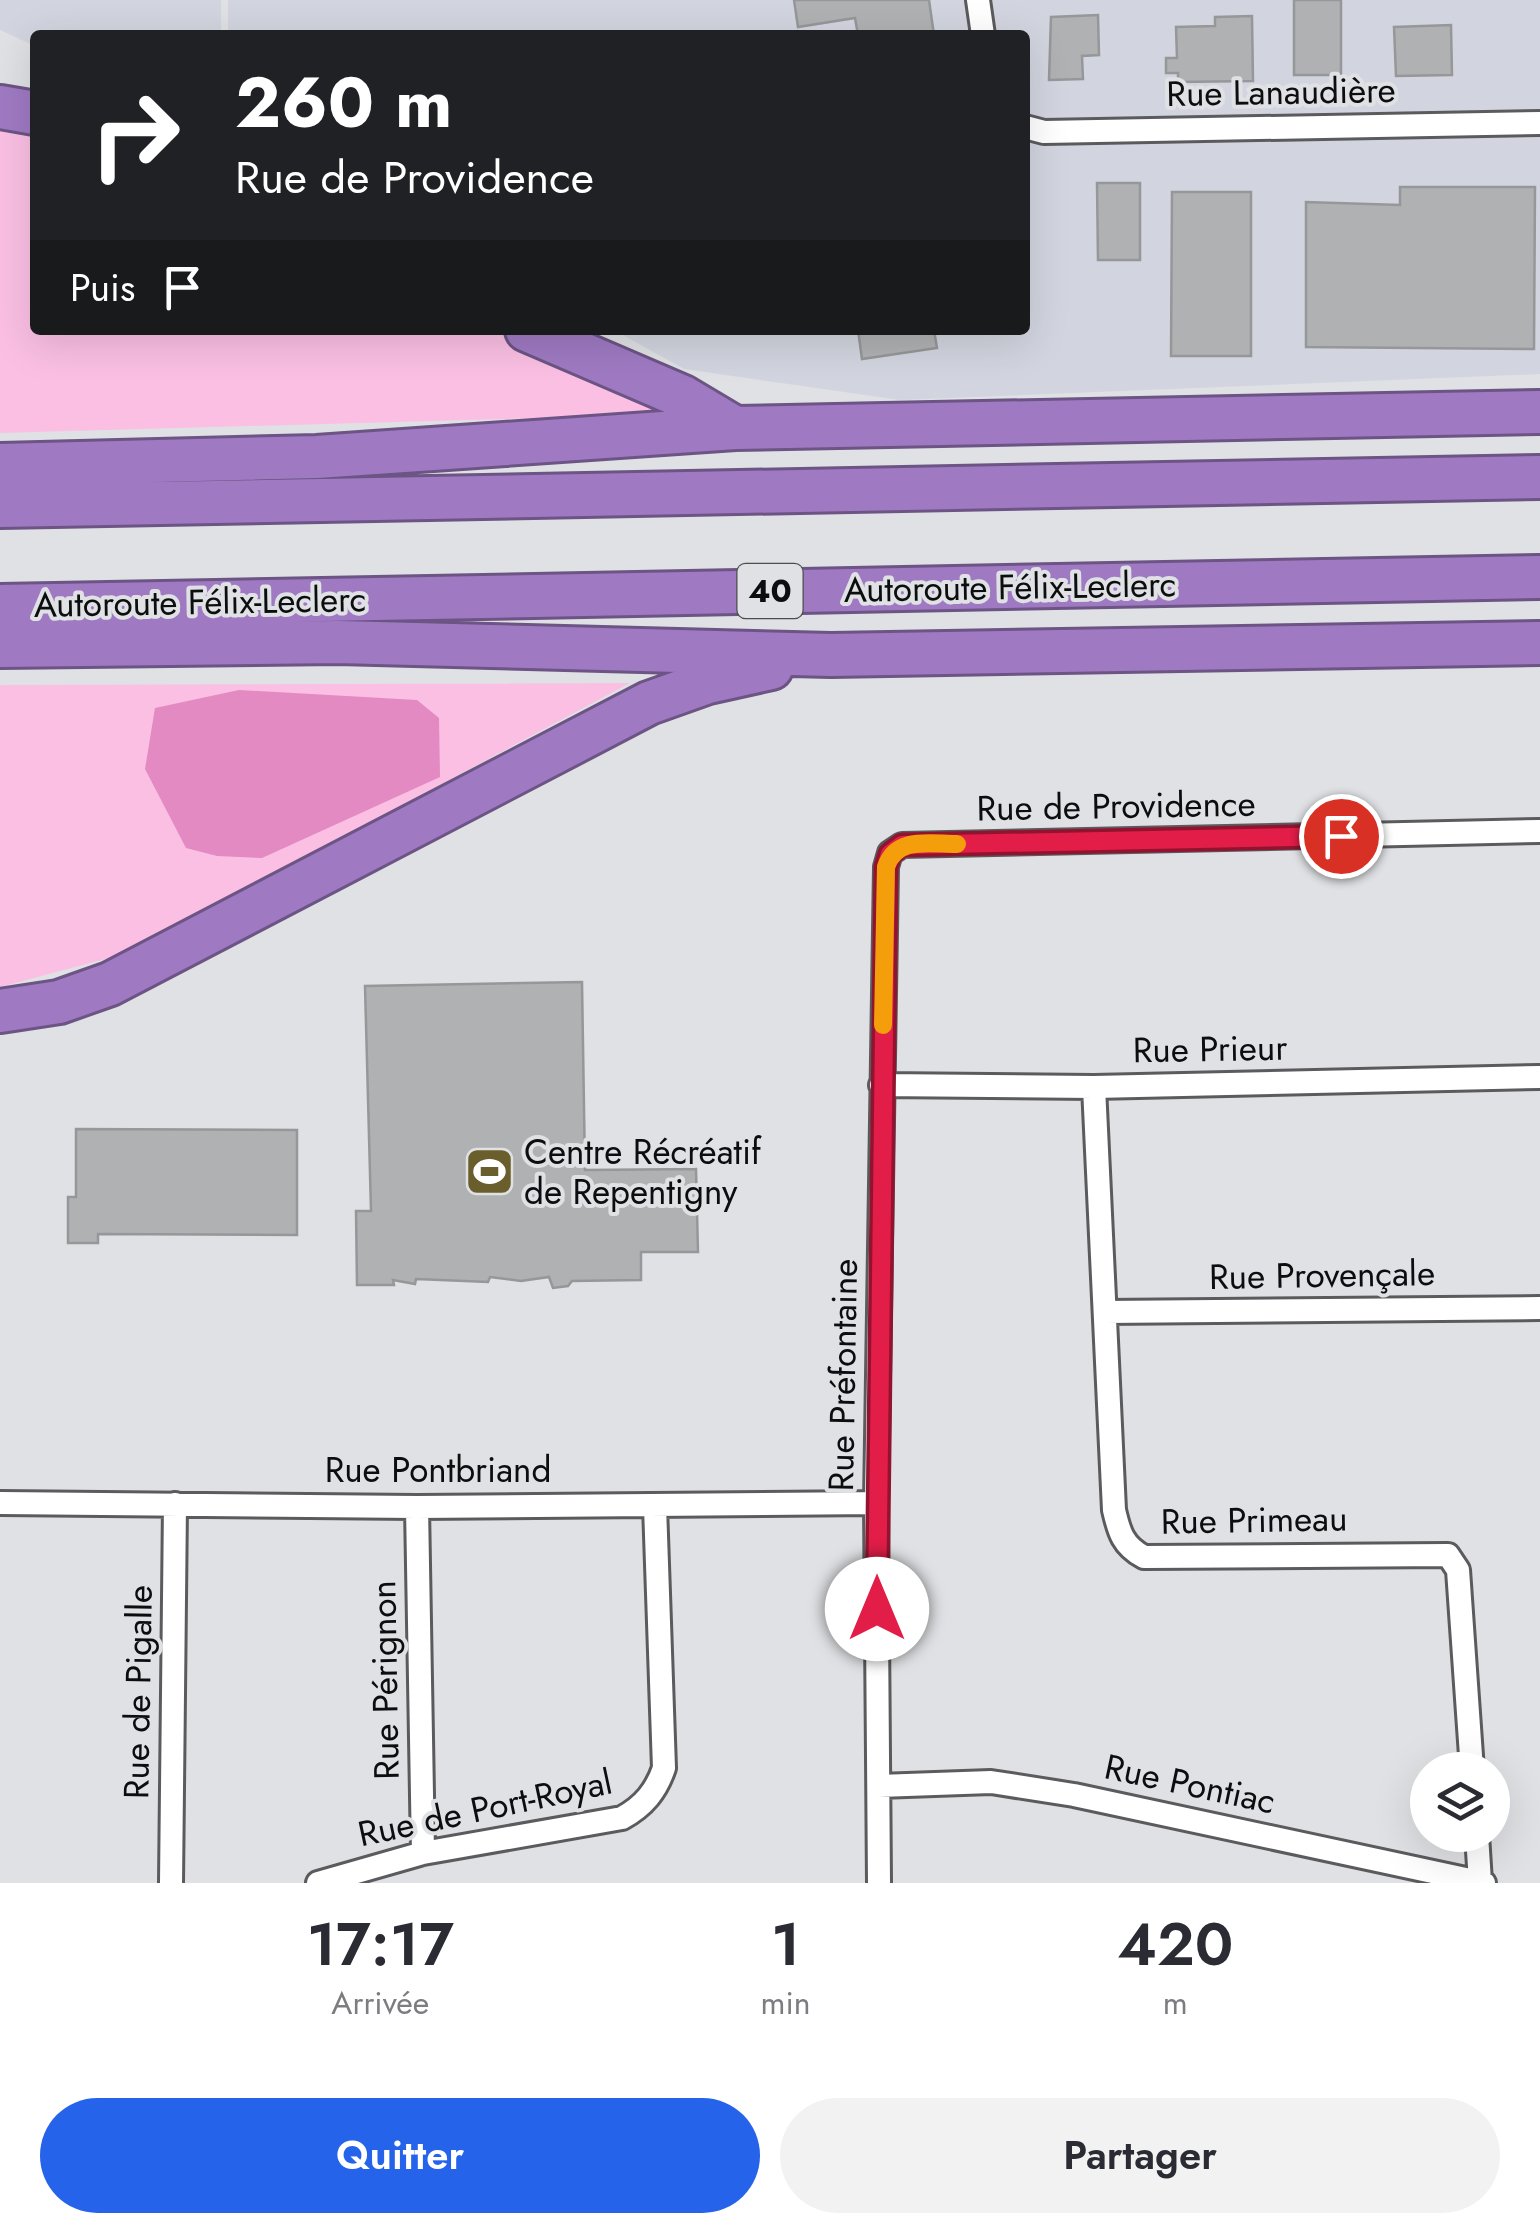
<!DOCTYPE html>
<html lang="fr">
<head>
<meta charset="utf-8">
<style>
  body { margin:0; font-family:Jost,sans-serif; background:#f2f2f3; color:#2b2b33; height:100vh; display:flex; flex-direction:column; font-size:38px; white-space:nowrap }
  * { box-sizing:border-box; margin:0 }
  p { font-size:32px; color:#7c7c81 }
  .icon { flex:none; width:55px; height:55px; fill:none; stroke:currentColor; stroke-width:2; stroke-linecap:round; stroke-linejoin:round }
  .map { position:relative; height:1883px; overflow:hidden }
  .panel { display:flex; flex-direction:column; background:#fff; flex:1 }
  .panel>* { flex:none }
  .banner { position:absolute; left:30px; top:30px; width:1000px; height:305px; border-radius:10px; box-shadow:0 10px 40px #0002; background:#202124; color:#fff; overflow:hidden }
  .buttons { position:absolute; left:1410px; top:1752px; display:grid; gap:20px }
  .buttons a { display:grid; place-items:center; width:100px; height:100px; border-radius:50%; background:#fff; box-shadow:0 10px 40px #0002; font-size:50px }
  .pin { position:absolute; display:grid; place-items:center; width:85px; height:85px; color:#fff; margin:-42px; border:5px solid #fff; border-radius:50%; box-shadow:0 2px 10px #0007 }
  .me { position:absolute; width:110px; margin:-55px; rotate:0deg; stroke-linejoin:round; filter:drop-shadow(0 0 8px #0008) }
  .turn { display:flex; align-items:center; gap:35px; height:210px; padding:0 40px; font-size:45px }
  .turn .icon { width:130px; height:130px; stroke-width:2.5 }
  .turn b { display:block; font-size:70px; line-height:85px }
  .then { display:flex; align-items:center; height:95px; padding:0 40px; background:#0003; gap:20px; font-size:38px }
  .eta { display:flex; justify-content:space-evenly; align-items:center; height:170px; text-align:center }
  .eta b { font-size:60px; font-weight:600; line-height:70px }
  .action { display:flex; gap:20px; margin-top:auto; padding:20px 40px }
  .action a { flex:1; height:115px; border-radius:60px; background:#2563eb; color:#fff; font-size:40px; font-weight:600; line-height:115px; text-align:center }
  .action a+a { background:#f2f2f3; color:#2b2b33 }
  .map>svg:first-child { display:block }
  .built { fill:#d2d5df }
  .green { fill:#fabfe3 }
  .forest { fill:#e38ac3 }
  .building { fill:#afb1b3; stroke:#959799; stroke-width:2.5 }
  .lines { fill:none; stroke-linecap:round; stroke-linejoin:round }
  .minor-casing { stroke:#5b5b5e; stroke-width:28 }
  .motorway-casing { stroke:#6c5484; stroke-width:48 }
  .minor { stroke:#fff; stroke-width:22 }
  .motorway { stroke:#9f7ac3; stroke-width:42 }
  .route-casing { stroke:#92132f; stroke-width:25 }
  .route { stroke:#e11d48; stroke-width:18 }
  .slow { stroke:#f59e0b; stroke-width:18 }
  .labels { text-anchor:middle; stroke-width:8; stroke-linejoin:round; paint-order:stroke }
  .shield { fill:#e0e1e4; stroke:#4c4d4e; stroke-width:2.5 }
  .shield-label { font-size:32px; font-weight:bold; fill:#0c0d0e }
  .street-label { font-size:35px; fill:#0c0d0e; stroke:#e0e1e4 }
  .poi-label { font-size:35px; fill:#0c0d0e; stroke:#e0e1e4; text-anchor:start }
</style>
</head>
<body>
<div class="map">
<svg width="1540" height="1883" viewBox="0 0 1540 1883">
  <rect width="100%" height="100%" fill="#e0e1e4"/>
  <path class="built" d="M0,0H221V35H35V46L0,30Z
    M228,0H1540V374L900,400L684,369L614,330H1025V35H228Z"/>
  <path class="green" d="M0,120L35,125V330H500L679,414L0,433Z
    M630,683L124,954L0,987V685Z"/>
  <path class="forest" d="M239,690L417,700L439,718L440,777L262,858L217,856L186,848L145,769L155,708Z"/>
  <path class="building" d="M794,0H929L934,35H858L855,18L798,27Z
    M1294,0H1341V75H1294Z
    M1098,15L1099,55L1082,56L1083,79L1049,80L1051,17Z
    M1252,16L1253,81L1178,82V73H1166V58H1177L1176,27L1215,26V17Z
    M1451,25L1452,75L1396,76L1394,27Z
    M1097,183H1140V260H1098Z
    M1400,187H1535L1534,349L1306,347V202L1400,205Z
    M1172,192H1251V356H1171Z
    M858,330H934L937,348L862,359Z
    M582,982L585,1170L696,1169L698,1252H641V1280L572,1281L568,1286L553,1288L549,1277L521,1281L490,1277L488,1282L416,1279L415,1284L393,1280L394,1285H357L356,1211H371L365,986Z
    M76,1129L297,1130V1235L98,1234V1243H68V1197H76Z"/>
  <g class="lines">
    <defs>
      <path id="minor" d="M978,0L983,35
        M1025,127L1044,132L1540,123
        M881,1085L1094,1087L1540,1077
        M1094,1087L1114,1510C1119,1532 1123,1546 1144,1557L1448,1555L1458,1570L1472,1770
        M1105,1312L1540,1308
        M0,1503L417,1507L876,1503
        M417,1507L423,1853
        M879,1786L991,1782L1074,1795L1484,1883
        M1477,1835L1480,1882
        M171,1883L175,1504
        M318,1883L423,1853L622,1818C644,1806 656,1791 664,1768L655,1506
        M879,1883L876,1503L886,867L890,853L902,845L1540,831"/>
      <path id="motorway" d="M0,107L35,113
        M527,330L683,397L735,428
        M0,465L317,457L735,428L1540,412
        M0,506L1540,477
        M0,606L1540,577
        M0,646L338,642L831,655L1540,643
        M0,1011L59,1002L110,984L649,703L708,682L771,668"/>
    </defs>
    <use href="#minor" class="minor-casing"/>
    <use href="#motorway" class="motorway-casing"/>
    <use href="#minor" class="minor"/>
    <use href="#motorway" class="motorway"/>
  </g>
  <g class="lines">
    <defs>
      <path id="route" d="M877,1609L886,867L890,854L902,845L1341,836"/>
    </defs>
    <use href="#route" class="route-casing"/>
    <use href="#route" class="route"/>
    <path class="slow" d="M883,1025L886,867C896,836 930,844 957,844"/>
  </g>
  <defs>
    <symbol id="stadium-square" viewBox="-11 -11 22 22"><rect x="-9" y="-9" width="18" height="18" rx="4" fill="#6a5f2c" stroke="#e0e1e4"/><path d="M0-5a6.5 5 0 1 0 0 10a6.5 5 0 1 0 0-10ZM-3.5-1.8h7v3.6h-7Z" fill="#fff"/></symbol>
  </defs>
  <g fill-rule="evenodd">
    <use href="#stadium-square" x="462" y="1144" width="55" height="55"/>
  </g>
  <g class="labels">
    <rect class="shield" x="737.5" y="564" width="65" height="54" rx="8"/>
    <g class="shield-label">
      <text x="770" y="602">40</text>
    </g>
    <g class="street-label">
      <text transform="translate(1281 92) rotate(-1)" y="12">Rue Lanaudière</text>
      <text transform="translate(1010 587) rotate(-1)" y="12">Autoroute Félix-Leclerc</text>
      <text transform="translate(200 602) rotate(-1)" y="12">Autoroute Félix-Leclerc</text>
      <text transform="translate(1116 806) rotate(-1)" y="12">Rue de Providence</text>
      <text transform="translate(1210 1049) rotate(-1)" y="12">Rue Prieur</text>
      <text transform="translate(1322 1275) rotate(-1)" y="12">Rue Provençale</text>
      <text transform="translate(843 1375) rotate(-89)" y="12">Rue Préfontaine</text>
      <text x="438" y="1482">Rue Pontbriand</text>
      <text transform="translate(1254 1520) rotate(-1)" y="12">Rue Primeau</text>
      <text transform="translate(385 1680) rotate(-91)" y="12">Rue Pérignon</text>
      <text transform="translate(138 1692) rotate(-89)" y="12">Rue de Pigalle</text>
      <text transform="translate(1190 1784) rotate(12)" y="12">Rue Pontiac</text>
      <text transform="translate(485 1808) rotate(-12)" y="12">Rue de Port-Royal</text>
    </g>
    <g class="poi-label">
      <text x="524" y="1164">Centre Récréatif<tspan x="524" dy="40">de Repentigny</tspan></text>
    </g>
  </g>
</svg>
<div class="buttons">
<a><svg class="icon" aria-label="layers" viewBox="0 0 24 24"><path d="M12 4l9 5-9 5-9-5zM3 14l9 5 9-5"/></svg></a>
</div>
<div class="pin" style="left:1341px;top:836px;background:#d93025"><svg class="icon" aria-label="arrive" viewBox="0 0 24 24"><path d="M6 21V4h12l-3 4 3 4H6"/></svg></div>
<svg class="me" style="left:877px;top:1609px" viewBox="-20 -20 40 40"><circle r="19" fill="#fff"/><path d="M0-13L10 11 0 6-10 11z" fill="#e11d48"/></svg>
<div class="banner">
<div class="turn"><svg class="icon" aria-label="right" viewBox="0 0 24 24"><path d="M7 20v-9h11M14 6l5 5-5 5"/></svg><div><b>260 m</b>Rue de Providence</div></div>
<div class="then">Puis<svg class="icon" aria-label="arrive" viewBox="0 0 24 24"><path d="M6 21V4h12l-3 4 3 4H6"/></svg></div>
</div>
</div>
<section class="panel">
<div class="eta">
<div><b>17:17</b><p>Arrivée</p></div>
<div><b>1</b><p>min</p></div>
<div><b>420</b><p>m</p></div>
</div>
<div class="action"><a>Quitter</a><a>Partager</a></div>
</section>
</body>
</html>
